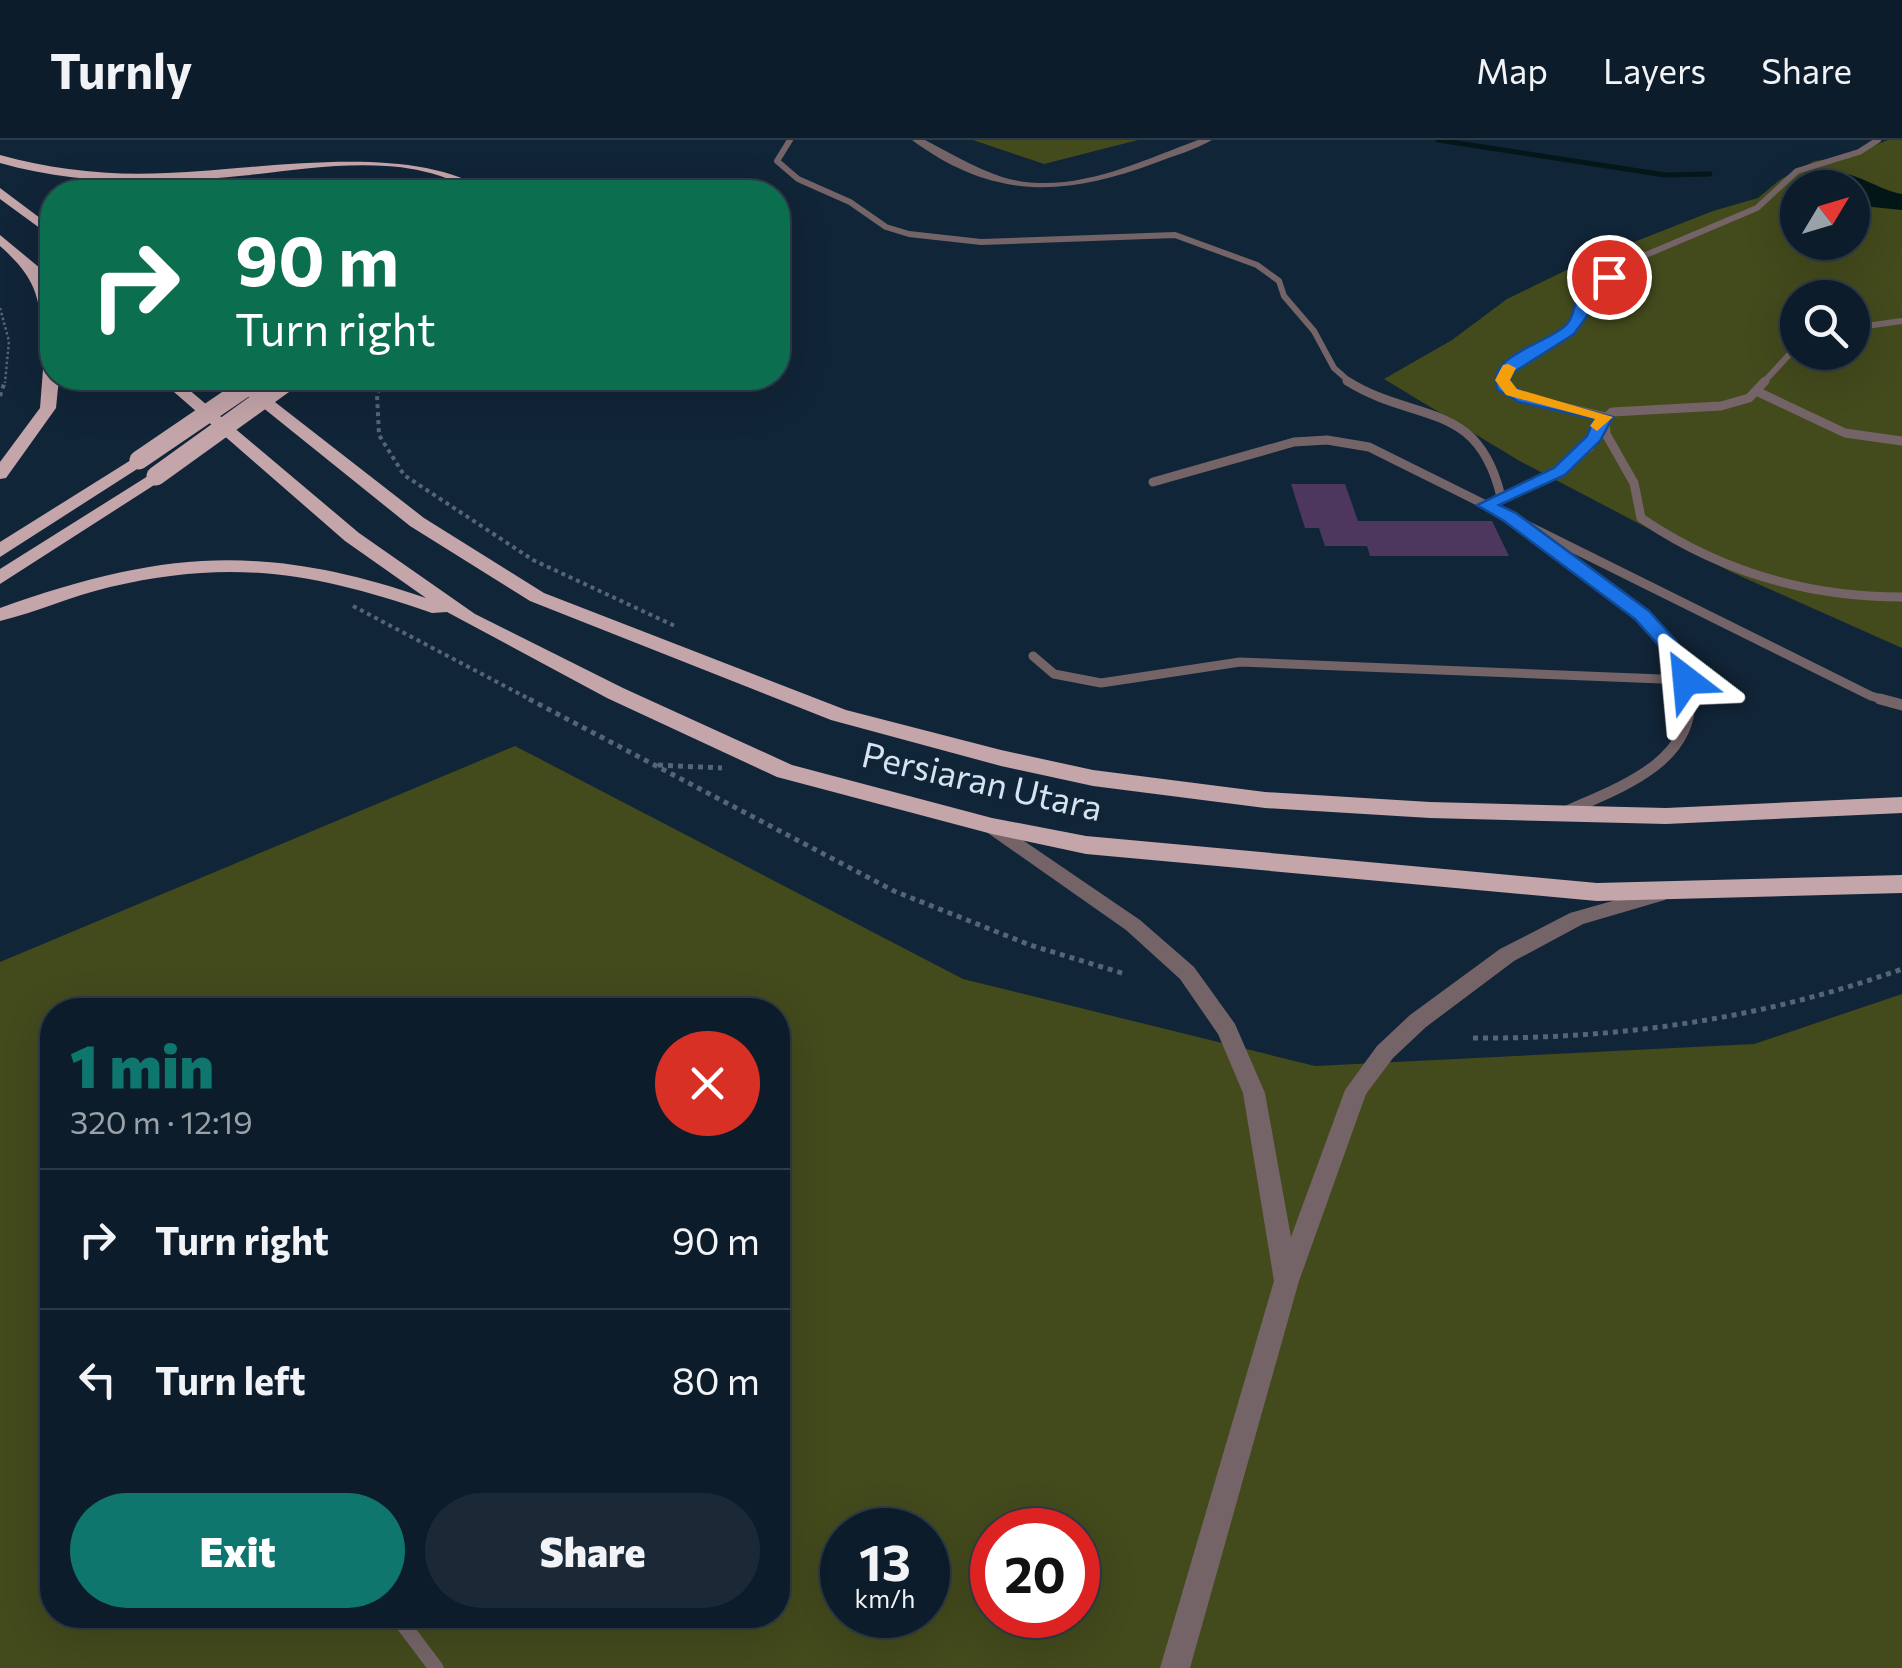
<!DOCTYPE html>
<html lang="en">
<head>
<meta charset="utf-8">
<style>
  body { margin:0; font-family:Commissioner,sans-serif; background:#1b2936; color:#f1f3f6; height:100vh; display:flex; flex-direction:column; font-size:38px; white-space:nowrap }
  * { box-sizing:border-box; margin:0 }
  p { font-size:32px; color:#9aa1a8 }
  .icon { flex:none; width:55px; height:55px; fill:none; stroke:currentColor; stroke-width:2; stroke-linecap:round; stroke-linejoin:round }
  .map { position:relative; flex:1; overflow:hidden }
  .side { position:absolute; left:40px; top:858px; width:750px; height:630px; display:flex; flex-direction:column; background:#0d1c2a; border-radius:40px; box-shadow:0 10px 40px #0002,0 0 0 2px #2d3a47 }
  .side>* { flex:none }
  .top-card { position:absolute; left:40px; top:40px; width:750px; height:210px; border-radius:40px; box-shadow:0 10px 40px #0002,0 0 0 2px #2d3a47; background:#0b6e4f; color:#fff; overflow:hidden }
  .needle { width:65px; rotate:52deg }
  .buttons { position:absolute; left:1780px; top:30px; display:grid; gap:20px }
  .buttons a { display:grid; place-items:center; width:90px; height:90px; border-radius:50%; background:#0d1c2a; box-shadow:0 10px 40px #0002,0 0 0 2px #2d3a47; font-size:50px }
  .speed { position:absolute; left:820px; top:1368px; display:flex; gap:20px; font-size:50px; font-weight:700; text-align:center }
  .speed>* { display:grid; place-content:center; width:130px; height:130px; border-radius:50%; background:#0d1c2a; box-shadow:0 10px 40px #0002,0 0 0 2px #2d3a47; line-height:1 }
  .speed small { font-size:25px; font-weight:400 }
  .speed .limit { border:15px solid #d22; background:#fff; color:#111 }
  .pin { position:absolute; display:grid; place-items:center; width:85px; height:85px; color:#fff; margin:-42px; border:5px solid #fff; border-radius:50%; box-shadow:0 2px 10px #0007 }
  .me { position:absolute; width:110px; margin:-55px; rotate:331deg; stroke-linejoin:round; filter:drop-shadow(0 0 8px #0008) }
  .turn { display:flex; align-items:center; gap:35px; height:210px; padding:0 30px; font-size:45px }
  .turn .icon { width:130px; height:130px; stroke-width:2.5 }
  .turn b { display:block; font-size:70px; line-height:85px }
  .round { display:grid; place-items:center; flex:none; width:105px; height:105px; border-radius:52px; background:#1b2936 }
  .headline { display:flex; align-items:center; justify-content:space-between; height:170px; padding:0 30px }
  h1 { font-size:60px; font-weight:800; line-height:75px; color:#0f766e }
  .action { display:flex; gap:20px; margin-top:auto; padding:20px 30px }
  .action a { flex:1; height:115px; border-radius:60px; background:#0f766e; color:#fff; font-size:40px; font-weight:800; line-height:115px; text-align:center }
  .action a+a { background:#1b2936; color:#f1f3f6 }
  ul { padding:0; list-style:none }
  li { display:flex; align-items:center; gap:30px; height:140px; padding:0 30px; border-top:2px solid #2d3a47 }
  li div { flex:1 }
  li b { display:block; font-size:38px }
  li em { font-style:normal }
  header { display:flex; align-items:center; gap:60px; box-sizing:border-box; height:140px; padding:0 50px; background:#0d1c2a; border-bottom:2px solid #2d3a47 }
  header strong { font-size:48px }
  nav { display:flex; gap:55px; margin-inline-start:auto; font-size:35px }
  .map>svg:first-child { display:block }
  .green { fill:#434a1c; fill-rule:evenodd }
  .water { fill:#031719 }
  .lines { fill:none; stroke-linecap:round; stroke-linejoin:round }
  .stream { stroke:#031719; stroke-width:5 }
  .building { fill:#4d375e }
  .path-far2 { stroke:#546676; stroke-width:2.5; stroke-dasharray:2.5 2.5; stroke-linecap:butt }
  .path-far1 { stroke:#546676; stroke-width:4; stroke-dasharray:4 4; stroke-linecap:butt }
  .path { stroke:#546676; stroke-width:5; stroke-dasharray:5 5; stroke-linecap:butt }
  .service-far3 { stroke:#746467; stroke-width:6 }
  .service-far2 { stroke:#746467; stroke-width:9 }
  .service-far1 { stroke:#746467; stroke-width:11 }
  .service { stroke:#746467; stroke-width:15 }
  .minor { fill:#746467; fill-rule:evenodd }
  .tertiary { fill:#746467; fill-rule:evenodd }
  .primary { fill:#c4a5aa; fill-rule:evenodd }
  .primary-bridge-far1 { stroke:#c4a5aa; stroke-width:14 }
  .primary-bridge { stroke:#c4a5aa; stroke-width:19 }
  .route { fill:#1a73e8; stroke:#114b97; stroke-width:2.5 }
  .slow { fill:#f59e0b }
  .labels { text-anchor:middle; stroke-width:8; stroke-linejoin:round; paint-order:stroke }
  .street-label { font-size:35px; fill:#d6e3f0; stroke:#112538 }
</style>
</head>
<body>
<header>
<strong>Turnly</strong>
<nav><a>Map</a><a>Layers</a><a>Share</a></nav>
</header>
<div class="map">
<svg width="1902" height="1528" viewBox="0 0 1902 1528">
  <rect width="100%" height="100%" fill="#112538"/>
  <path class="green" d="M973,0H1138L1044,24Z
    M1888,0H1902V508L1729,431L1518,320L1384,239L1452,200L1507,159L1583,122L1713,71L1758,58L1781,39L1814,21L1845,17ZM1798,48H1852V102H1798ZM1798,158H1852V212H1798Z
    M515,606L963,839L1315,926L1754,904L1902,854V1528H0V822ZM52,870H778V1475H52ZM842,1390H928V1475H842ZM992,1390H1078V1475H992Z"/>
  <path class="water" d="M1837,32C1862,35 1879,50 1902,54V70L1853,65L1852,48L1829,47L1826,35Z"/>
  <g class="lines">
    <path class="stream" d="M1438,0L1665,35L1710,34"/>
  </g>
  <path class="building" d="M1291,344H1345L1358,381H1492L1509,416H1370L1367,406H1325L1319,388H1305Z"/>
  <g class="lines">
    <path class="path-far2" d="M0,168L9,201L5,243
      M381,243L383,238"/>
    <path class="path-far1" d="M382,241L377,255L379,295L404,335L533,420L675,486
      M0,256L5,241
      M353,466L533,561"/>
    <path class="path" d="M529,559L894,751L1030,805L1125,834
      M658,625L722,628
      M1473,898C1621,899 1762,879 1902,829"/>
    <path class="service-far3" d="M790,0L777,21L798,39L850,62L886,87L909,94L981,102L1175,95L1257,125L1279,141L1284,156L1314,191L1334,228L1351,243
      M1852,188L1902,181
      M1504,243V232L1569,191L1580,177L1585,156L1622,125L1757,68L1797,31L1859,12L1878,0
      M1763,243L1798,205"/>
    <path class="service-far2" d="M1347,241C1416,284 1478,259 1501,357
      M1504,241V247L1524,258L1605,277
      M1756,251L1845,293L1902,301
      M1605,277L1606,294L1634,343L1641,378C1719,431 1808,457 1902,457
      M1153,342L1294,302L1327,300L1369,307L1871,556L1888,561
      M1497,359L1559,331L1590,307L1598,285L1612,272L1721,266L1749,258L1765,241
      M1535,395C1598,440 1668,484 1691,561
      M1033,516L1054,534L1101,543L1240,522L1686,540"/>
    <path class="service-far1" d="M1880,559L1902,565
      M1565,672C1615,649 1691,625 1690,559"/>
    <path class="service" d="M396,1475L436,1528"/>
    <path class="minor" d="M912,0H925C950,13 975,28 1002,37C1069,57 1136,23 1198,0H1212C1195,10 1173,16 1155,23C1064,57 993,60 912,0Z"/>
    <path class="tertiary" d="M992,679L1140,780L1194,827L1235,884L1265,953L1291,1097L1345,950L1377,906L1410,875L1500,809L1570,773L1658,748L1668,755L1665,760L1583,784L1514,821L1426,887L1393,918L1366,954L1299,1141L1190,1528H1160L1274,1141L1243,953L1218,894L1180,839L1126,790L985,691L983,686Z"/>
    <path class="primary" d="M0,15C55,30 109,36 167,33C258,30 413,0 488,52C470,53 462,45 446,38C427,31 406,27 386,26C341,23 295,30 250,35C166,44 82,46 0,23Z
      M0,48L52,87V97L0,59Z
      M0,95L52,138L46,142L52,161V209L44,204C39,156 37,139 0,106Z
      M52,212V238H59L56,268L6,338L0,339V322L40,268L44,217Z
      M158,238H175L359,393L475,474L623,548L792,625L992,678L1086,696L1597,743L1902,735V753L1597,761L1086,714L992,694L777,637L607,558L447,472L432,473C315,433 233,418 110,447C72,456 37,472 0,481V468C160,411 263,402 426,458L345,401Z
      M226,238H244L424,378L544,453L846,570L1001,610L1093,630L1265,652L1430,662L1666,668L1902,657V673L1666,684L1430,678L1265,668L1093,646L1001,626L831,580L530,461L410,386Z
      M139,315L148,320L145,324L0,417V402Z
      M156,331L162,332V340L0,444V429Z"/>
    <path class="primary-bridge-far1" d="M252,243L259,238
      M285,243L292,238"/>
    <path class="primary-bridge" d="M139,320L255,241
      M156,336L288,241"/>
  </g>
  <path class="route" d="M1604,134L1615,137L1591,158L1587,176L1574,194L1511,234V245L1529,255L1613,277L1600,301L1565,335L1499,365L1516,373L1649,471L1676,501L1695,540L1686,547L1679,545L1661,508L1635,479L1504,381L1477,365L1554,328L1587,296L1594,279L1519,262L1498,250C1483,215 1549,204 1567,184C1575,175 1573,164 1579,155C1584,147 1597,140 1604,134Z"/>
  <path class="slow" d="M1508,224L1516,228L1510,240L1517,249L1613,277L1597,291L1590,286L1595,279L1506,255L1495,240L1503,225Z"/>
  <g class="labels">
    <g class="street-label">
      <text transform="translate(982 642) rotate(13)" y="12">Persiaran Utara</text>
    </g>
  </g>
</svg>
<div class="buttons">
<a><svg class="needle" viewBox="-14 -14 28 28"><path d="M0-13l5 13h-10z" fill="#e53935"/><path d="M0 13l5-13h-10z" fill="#9aa1a8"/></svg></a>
<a><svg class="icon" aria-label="search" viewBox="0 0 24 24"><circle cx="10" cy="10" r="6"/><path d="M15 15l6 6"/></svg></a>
</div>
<div class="speed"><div>13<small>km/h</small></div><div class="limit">20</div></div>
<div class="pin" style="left:1609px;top:137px;background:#d93025"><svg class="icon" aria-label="arrive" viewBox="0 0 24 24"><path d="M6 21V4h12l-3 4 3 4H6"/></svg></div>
<svg class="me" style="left:1686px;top:540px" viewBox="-20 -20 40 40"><path d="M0-17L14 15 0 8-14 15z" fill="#1a73e8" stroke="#fff" stroke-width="4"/></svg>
<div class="top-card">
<div class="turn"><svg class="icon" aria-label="right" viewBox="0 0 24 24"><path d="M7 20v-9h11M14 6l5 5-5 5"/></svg><div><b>90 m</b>Turn right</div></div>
</div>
<section class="side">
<div class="headline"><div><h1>1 min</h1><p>320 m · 12:19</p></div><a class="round" style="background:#d93025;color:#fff"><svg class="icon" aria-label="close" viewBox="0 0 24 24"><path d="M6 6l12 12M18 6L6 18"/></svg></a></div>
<ul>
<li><svg class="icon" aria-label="right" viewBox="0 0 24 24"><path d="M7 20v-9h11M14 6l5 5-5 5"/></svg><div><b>Turn right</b></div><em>90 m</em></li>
<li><svg class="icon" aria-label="left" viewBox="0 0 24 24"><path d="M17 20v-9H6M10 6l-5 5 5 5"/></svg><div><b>Turn left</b></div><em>80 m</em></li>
</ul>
<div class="action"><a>Exit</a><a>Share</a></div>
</section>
</div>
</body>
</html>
